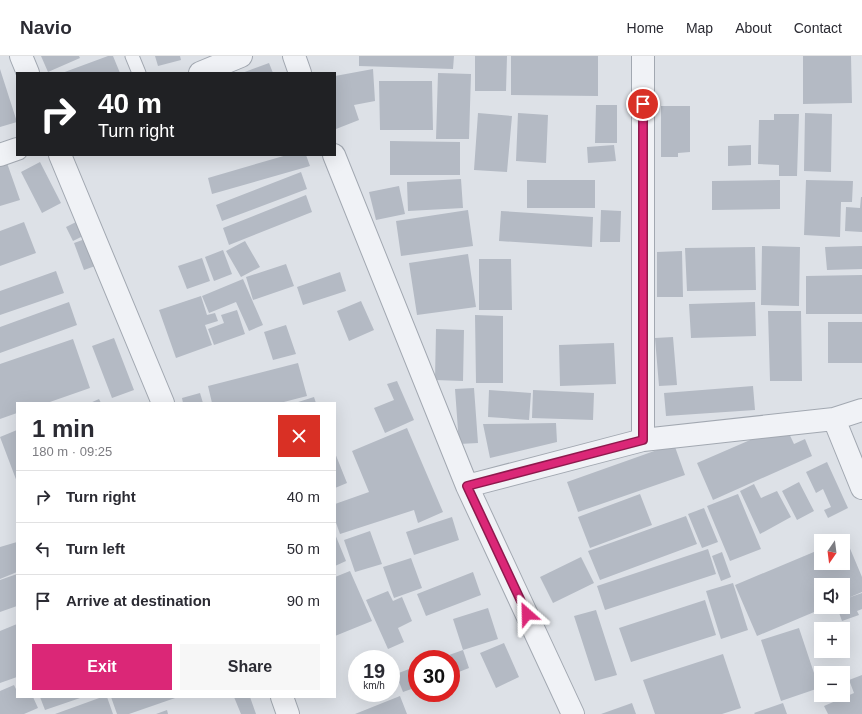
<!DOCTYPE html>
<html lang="en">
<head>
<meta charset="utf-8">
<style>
  body { margin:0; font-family:Arial,sans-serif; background:#f7f7f7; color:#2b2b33; height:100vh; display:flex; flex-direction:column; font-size:15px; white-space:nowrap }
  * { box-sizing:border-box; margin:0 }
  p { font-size:13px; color:#7c7c81 }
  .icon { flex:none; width:22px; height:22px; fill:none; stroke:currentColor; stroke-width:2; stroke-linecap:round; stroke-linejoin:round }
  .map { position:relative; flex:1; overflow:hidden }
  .panel { position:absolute; left:16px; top:346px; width:320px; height:296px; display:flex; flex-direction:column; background:#fff; border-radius:0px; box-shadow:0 4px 16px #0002 }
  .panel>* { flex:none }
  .top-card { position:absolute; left:16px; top:16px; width:320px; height:84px; border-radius:0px; box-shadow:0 4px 16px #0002; background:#202124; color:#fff; overflow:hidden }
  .needle { width:26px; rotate:194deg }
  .controls { position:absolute; left:814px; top:478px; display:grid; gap:8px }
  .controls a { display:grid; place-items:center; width:36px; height:36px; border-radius:0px; background:#fff; box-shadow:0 4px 16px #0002; font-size:20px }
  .speed { position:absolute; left:348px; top:594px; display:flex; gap:8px; font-size:20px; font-weight:700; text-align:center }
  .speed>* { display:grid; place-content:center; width:52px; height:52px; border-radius:50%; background:#fff; box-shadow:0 4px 16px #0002; line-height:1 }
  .speed small { font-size:10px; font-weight:400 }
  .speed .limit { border:6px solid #d22; background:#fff; color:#111 }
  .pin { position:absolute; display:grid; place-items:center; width:34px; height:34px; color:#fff; margin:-17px; border:2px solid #fff; border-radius:50%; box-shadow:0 1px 4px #0007 }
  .me { position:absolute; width:44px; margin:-22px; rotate:335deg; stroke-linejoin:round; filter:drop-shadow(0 0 3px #0008) }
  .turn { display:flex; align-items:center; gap:14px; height:84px; padding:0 16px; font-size:18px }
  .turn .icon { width:52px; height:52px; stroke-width:2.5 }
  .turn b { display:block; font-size:28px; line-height:34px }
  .round { display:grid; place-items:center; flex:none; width:42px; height:42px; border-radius:0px; background:#f7f7f7 }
  .overview { display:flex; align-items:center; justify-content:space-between; height:68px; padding:0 16px }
  h1 { font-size:24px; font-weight:700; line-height:30px }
  .primary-button { display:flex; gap:8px; margin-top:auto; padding:8px 16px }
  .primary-button a { flex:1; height:46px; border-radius:0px; background:#db2777; color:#fff; font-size:16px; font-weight:700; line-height:46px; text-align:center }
  .primary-button a+a { background:#f7f7f7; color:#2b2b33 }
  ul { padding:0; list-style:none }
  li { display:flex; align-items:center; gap:12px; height:52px; padding:0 16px; border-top:1px solid #e1e1e2 }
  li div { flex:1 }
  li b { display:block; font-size:15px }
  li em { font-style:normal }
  header { display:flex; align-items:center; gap:24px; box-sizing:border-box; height:56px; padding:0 20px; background:#fff; border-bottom:1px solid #e1e1e2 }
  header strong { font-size:19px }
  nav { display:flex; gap:22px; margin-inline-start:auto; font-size:14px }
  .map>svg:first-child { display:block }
  .building { fill:#b4bac4 }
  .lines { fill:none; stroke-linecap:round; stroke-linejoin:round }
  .service-casing { stroke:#a2a8b1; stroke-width:15 }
  .minor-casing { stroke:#a2a8b1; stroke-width:24 }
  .service { stroke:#f0f2f6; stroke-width:13 }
  .minor { stroke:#f0f2f6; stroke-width:22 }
  .route-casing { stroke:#8e194d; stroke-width:10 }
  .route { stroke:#db2777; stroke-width:7 }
</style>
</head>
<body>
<header>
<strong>Navio</strong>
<nav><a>Home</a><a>Map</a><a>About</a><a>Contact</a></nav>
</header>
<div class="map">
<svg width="862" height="658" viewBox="0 0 862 658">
  <rect width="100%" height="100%" fill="#dde1e7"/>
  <path class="building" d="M41,0H79L80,2L48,16Z
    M108,0H113L120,17H62Z
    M155,0H180L181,4L158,10Z
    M359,0H454L453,13L359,10Z
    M475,0H507L506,35H475Z
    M511,0H598V40L511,39Z
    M803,0H851L852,47L803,48Z
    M269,7L273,17H242Z
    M0,13L17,66L0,71Z
    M373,13L375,45L354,49L359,64L336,73L335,20Z
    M438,17L471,18L469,83H436Z
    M379,25H432L433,74H380Z
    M596,49H617V87H595Z
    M661,50H690V96L678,97V101H661Z
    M478,57L512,60L507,116L474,114Z
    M518,57L548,59L546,107L516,105Z
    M805,57L832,58L831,116L804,115Z
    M774,58H799L797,120H779V109L758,108L759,64H774Z
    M390,85L460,86V119H390Z
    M614,89L616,105L588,107L587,91Z
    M751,89V109L728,110V90Z
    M287,99H306L310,110L212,138L208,122Z
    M40,106L61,147L42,157L21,116Z
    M7,107L20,144L0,150V110Z
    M301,116L307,133L222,165L216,149Z
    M461,123L463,152L408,155L407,126Z
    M527,124H595V152H527Z
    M780,124V153L712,154V125Z
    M806,124L853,125L852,146H841L840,181L804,179Z
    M399,130L405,158L376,164L369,136Z
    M306,139L312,156L229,189L223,172Z
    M861,141H862V176L845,175L846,151L860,152Z
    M468,154L473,190L401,200L396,165Z
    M601,154L621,155L620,186H600Z
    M501,155L593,161L592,191L499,185Z
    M78,165L85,179L73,185L66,171Z
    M24,166L36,197L0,210V175Z
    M88,182L98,209L84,214L74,187Z
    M245,185L260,211L241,221L226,195Z
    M762,190L800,191L799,250L761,249Z
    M862,190V213L827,214L825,191Z
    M755,191L756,234L687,235L685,192Z
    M223,194L232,218L214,225L205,201Z
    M682,195L683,241H657V196Z
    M468,198L476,251L417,259L409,207Z
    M202,202L210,225L187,233L178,210Z
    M479,203H511L512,254H479Z
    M286,208L294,230L253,244L246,221Z
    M56,215L64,237L0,259V235Z
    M340,216L346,235L303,249L297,231Z
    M862,219V258H806V220Z
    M243,223L263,269L249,275L236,246L209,257L202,240Z
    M201,240L207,259L215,257L218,265L205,269L212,289L176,302L159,254Z
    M361,245L374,274L349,285L337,255Z
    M69,246L77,269L0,297V271Z
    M755,246L756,280L691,282L689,248Z
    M237,254L245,278L214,289L208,273L224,267L221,259Z
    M768,255H801L802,325H770Z
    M475,259L503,260V327H476Z
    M828,266H862V307H828Z
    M286,269L296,298L273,304L264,276Z
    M436,273L464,274L463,325L435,324Z
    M673,281L677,329L659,330L655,282Z
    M114,282L134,334L112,342L92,290Z
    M73,283L90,332L47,347H17V357L0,363V308Z
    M614,287L616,328L560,330L559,289Z
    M298,307L307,340L280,347H212L208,330Z
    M397,325L414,364L385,377L374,352L394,344L387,328Z
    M753,330L755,354L666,360L664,337Z
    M474,332L478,387L459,388L455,333Z
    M489,334L531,337L529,364L488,361Z
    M533,334L594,337L593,364L532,362Z
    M200,337L203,347H183L182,342Z
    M314,341L316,347H295Z
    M99,343L101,347H90Z
    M556,367L557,386L490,402L483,368Z
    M785,369L794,388L805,383L812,400L713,444L697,407Z
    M407,372L443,456L418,467L414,454L340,478L335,464V448L369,436L352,395Z
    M17,374V426L0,381Z
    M674,388L685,419L578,456L567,426Z
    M335,397L347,427L335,432Z
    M827,406L848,452L828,462L824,454L831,451L823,433L816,437L806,416Z
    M799,426L814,455L797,464L782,435Z
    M754,428L761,442L777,435L791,461L760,478L740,435Z
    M640,438L652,469L590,492L578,461Z
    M738,438L761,493L730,505L707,450Z
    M704,452L718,486L702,492L688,458Z
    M686,460L697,488L600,524L588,495Z
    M452,461L459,484L414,499L406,476Z
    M370,475L382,508L355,516L344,484Z
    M335,478L346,505L335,510Z
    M846,483L862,521V536L848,542L862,537V553L857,555L859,559L842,565L837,551H843V529H821V551H826L757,580L735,529L821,493V507H843V484Z
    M17,486V516L0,523V491Z
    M708,493L716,518L605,554L597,530Z
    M722,496L731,521L721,525L712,500Z
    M581,501L594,527L553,547L540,521Z
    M411,502L422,532L394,542L383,511Z
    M350,515L372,565L335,580V521Z
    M473,516L481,539L426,560L417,538Z
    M17,518V550L0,556V524Z
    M733,527L748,574L721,583L706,535Z
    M388,535L393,545L402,541L412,565L398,572L404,586L388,593L366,544Z
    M705,544L716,579L631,606L619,572Z
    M488,552L498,583L463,594L453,563Z
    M596,554L617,619L595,625L574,560Z
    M17,568V621L0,627V575Z
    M799,572L819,632L781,645L761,584Z
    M504,587L519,621L496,632L480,597Z
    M463,594L469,612L451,619V603H438Z
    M723,598L741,652L722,658H655L643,624Z
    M417,610V631L403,636L396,618Z
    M862,619V658H828L824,650L854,637L849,624Z
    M14,629L17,635V641H33L38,652L24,658H0V635Z
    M400,640L407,658H355Z
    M40,641H83L45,654Z
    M102,641H107L113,658H55Z
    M111,641H178L129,658H117Z
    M234,641H250L256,658H241Z
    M632,647L636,658H601Z
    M783,647L787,658H755L754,657Z
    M167,654L168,658H156Z"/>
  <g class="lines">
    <defs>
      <path id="service" d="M132,0L139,17"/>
      <path id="minor" d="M21,0L28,17
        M294,0L300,17
        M643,0V384
        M200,17L241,0
        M0,99L17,93
        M60,99L163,347
        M334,99L467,430L573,658
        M834,363L862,432
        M467,430L643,384L834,363L862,354
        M282,641L288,658"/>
    </defs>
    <use href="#service" class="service-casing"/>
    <use href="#minor" class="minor-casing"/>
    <use href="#service" class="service"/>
    <use href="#minor" class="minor"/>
  </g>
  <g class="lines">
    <defs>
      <path id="route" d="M527,558L467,430L643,384V48"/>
    </defs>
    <use href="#route" class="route-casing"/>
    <use href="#route" class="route"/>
  </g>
</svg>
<div class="controls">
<a><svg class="needle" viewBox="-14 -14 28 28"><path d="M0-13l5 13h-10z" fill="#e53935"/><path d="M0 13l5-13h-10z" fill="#7c7c81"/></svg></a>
<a><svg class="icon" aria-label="sound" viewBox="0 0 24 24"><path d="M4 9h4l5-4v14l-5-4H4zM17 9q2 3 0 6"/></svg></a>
<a>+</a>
<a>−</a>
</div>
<div class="speed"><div>19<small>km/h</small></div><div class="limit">30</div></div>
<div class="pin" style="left:643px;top:48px;background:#d93025"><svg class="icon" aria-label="arrive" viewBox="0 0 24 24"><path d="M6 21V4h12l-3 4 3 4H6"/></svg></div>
<svg class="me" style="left:527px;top:558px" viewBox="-20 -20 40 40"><path d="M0-17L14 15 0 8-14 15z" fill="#db2777" stroke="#fff" stroke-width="4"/></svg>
<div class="top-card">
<div class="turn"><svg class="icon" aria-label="right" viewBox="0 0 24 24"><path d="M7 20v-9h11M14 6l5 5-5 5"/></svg><div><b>40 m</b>Turn right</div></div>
</div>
<section class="panel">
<div class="overview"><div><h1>1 min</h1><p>180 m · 09:25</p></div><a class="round" style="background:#d93025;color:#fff"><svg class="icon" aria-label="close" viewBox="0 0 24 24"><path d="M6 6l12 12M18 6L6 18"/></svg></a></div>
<ul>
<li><svg class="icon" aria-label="right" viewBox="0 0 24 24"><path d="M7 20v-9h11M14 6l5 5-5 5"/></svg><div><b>Turn right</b></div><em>40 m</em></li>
<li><svg class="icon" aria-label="left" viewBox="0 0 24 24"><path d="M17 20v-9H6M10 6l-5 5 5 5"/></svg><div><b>Turn left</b></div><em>50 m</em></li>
<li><svg class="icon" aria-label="arrive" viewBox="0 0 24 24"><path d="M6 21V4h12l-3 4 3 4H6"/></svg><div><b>Arrive at destination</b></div><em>90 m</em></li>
</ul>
<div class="primary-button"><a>Exit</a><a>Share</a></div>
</section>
</div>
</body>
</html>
